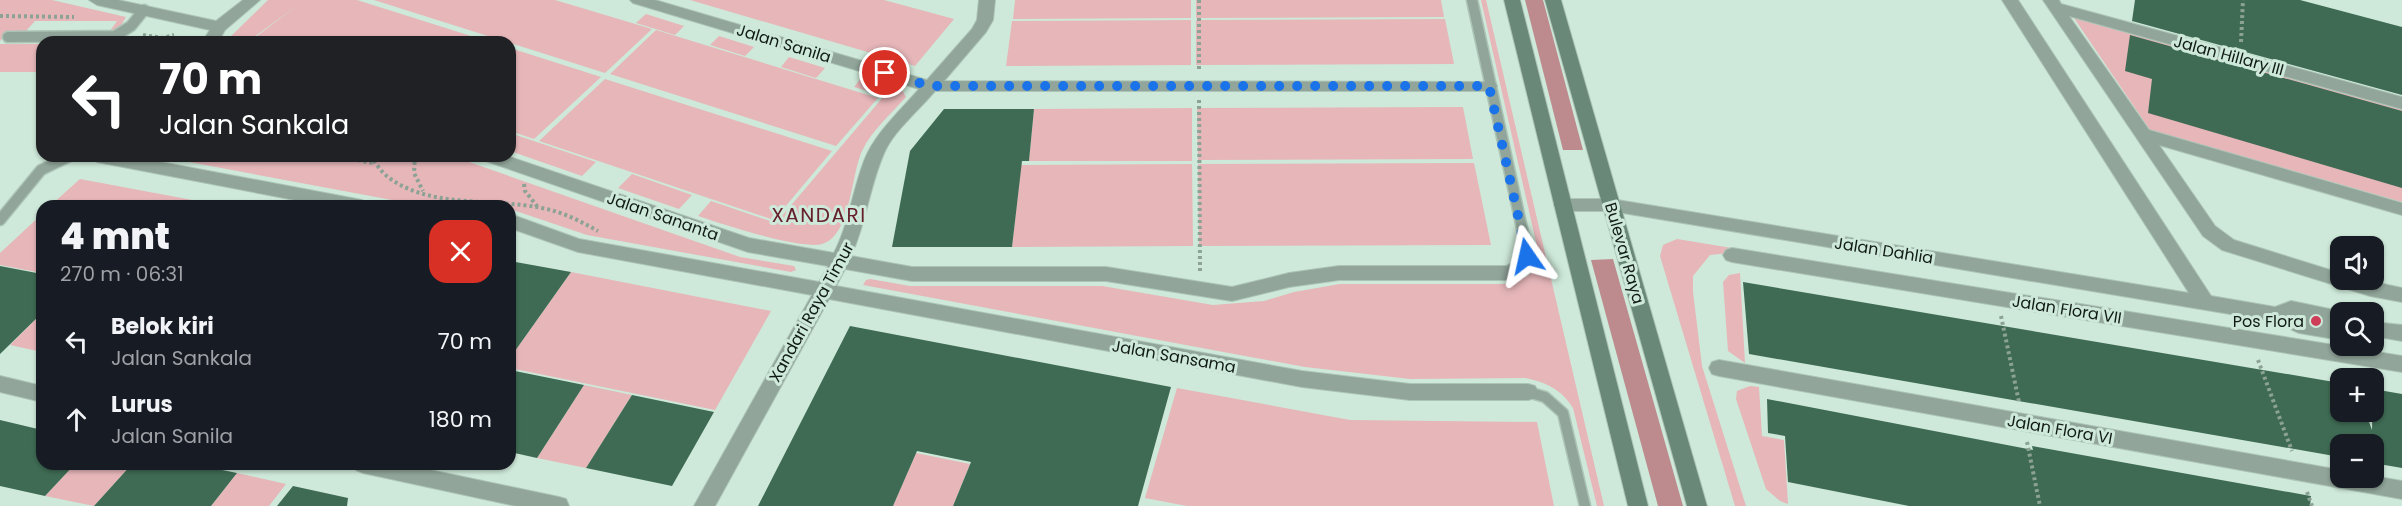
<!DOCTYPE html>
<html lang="id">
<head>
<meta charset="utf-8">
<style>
  body { margin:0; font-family:Poppins,sans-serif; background:#20242c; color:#f1f3f6; height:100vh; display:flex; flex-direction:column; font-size:22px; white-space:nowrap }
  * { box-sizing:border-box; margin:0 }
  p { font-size:20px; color:#9ea1a6 }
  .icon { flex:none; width:33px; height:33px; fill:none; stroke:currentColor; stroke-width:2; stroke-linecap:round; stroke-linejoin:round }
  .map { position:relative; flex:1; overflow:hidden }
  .side { position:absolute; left:36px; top:200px; width:480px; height:270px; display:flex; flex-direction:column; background:#171b24; border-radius:18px; box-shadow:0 2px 4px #0004 }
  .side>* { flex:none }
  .banner { position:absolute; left:36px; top:36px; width:480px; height:126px; border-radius:18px; box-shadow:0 2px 4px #0004; background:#202124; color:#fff; overflow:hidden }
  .tools { position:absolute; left:2330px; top:236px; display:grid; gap:12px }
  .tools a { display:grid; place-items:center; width:54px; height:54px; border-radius:12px; background:#171b24; box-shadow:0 2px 4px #0004; font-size:30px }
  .pin { position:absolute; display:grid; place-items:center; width:51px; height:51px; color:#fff; margin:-26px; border:3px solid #fff; border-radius:50%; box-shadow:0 2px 6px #0007 }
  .me { position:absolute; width:66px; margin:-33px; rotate:349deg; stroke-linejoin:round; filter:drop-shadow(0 0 4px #0008) }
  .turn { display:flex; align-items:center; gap:21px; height:126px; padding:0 24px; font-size:27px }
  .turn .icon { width:78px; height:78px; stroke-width:2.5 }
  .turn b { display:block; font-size:42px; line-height:51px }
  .round { display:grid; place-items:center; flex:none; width:63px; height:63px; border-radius:18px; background:#20242c }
  .headline { display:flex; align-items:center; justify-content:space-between; height:102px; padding:0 24px }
  h1 { font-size:36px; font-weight:800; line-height:45px }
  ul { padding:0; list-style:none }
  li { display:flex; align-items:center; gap:18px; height:78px; padding:0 24px }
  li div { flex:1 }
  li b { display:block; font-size:22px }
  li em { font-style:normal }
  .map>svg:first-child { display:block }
  .green { fill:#e6b6b9 }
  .water { fill:#bd8b8e }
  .building { fill:#3f6b54 }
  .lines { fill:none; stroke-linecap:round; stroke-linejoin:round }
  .lane-casing { stroke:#acc4b6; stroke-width:13 }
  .street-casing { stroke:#acc4b6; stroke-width:2 }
  .secondary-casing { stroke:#acc4b6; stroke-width:2 }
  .path { stroke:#8ca295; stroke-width:4; stroke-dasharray:3 3; stroke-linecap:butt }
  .lane { stroke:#91a59a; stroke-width:10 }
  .street { fill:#91a59a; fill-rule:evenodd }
  .secondary { fill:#6a8877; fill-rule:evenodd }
  .route { stroke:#1a73e8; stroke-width:10; stroke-dasharray:0 18 }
  .poi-dot { fill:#ce3e59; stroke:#cee9d9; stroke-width:2 }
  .labels { text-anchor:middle; stroke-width:6; stroke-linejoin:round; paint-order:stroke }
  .street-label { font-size:16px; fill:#111b16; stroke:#cee9d9 }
  .poi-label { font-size:16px; fill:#111b16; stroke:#cee9d9; text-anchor:end }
  .quarter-label { font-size:20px; letter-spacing:1.5px; fill:#65202b; stroke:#cee9d9 }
</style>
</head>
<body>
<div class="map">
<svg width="2402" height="506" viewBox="0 0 2402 506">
  <rect width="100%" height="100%" fill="#cee9d9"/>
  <path class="green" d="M0,0H52L126,17L120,27L110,31L117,21H35L26,31H9L0,41Z
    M268,0H357L490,42H249L298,5L247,42H225Z
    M374,0H555L652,29L605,73Z
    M690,0H884L954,19L915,66Z
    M1015,0H1191V18L1013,19Z
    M1196,0H1441L1444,17L1196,18Z
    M1481,0H1486L1604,506H1597L1573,408C1562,390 1546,382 1525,378L1410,379L1305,367L863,285L866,280L870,279L910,286H1102L1213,305L1264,301L1294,292L1340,284H1504C1521,281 1538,275 1539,255Z
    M646,14L684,26L675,35L636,23Z
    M2074,18L2402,109V202L2150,130Z
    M1445,19L1454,64L1196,65V20Z
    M1191,20V65L1006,66L1012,21Z
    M656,30L878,98L836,146L610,74Z
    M719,36L754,47L745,56L710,45Z
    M0,44H42V72H0Z
    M510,48L601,77L534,139L510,131Z
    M789,57L825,68L816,78L781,67Z
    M862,77L902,90L906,97C891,114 872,130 862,151C851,175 851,236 822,244C799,250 723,224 698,216L711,201L776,223L884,96L854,87Z
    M605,79L832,151L774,220L539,141Z
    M1463,107L1473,159L1198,160L1197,108Z
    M1192,108V161H1029L1034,109Z
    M510,133L596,162L582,176L510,151Z
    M157,156H251L272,160L275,156H452L740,257L794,266L796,270L791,272L587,235L510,209V206L408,203Z
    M1474,163L1491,245L1199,246L1198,164Z
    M1192,164L1193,246L1012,247L1021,165Z
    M632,174L692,195L679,209L618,188Z
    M80,179L219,205H51Z
    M42,214V273L0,265V253Z
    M1677,239L1750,251L1710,255L1693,276V292L1702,366L1746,506H1735L1660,256L1663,245Z
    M571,272L771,311L715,410L510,368V358Z
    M1740,273L1745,363L1728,351L1723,282L1729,275Z
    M42,313V352L10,345Z
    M584,385L632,395L586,468L537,458Z
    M1750,386L1759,387L1762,436L1784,440L1788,504L1780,501L1766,489L1736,399L1737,391Z
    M1177,388L1350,420L1537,422L1554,506H1187L1145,498Z
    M916,453L970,464L953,506H893Z
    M75,464H132L94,506L45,496Z
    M237,473L286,484L269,506H211Z"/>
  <path class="water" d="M1525,0H1543L1583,150H1563Z
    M1613,259L1683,506H1658L1591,260Z"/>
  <path class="building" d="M2135,0H2300L2402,27V95L2132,21Z
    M2130,35L2402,111V188L2148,113L2152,79L2125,71Z
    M944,109H1034L1029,161H1022L1012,247H892L910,151Z
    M510,261L571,272L510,358Z
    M0,266L42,274V313L0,354Z
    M1743,282L2340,383V411H2365L2372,430L2373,389L2402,394V468L2373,463V444H2340V457L1749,354Z
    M850,326L1171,387L1138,506H953L971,462L917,451L893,506H758Z
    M510,370L584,385L537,458L510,452Z
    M632,395L714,412L672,486L586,468Z
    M1767,399L2033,450L2032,446L2311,496L2310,506H1909L1788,482L1785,436L1768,433Z
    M0,420L42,430V464H75L45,496L0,486Z
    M132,464H193L237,473L211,506H94Z
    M293,486L348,498L347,506H277Z"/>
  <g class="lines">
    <defs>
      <path id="lane" d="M1472,0L1527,251L1522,264L1505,273
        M8,37L115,36L131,26L144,10
        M0,220L41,170L70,156
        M1528,392L1545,397L1563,413L1585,506"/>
      <path id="street" d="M89,0H118L216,21L243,0H260L225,30L218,42H202L210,30L97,5Z
        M630,0H655L927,80L972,29L977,20L979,0H995L993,20L986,32L944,81L1495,82L1497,86L1495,90L1489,91H935C920,109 897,128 886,149C870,182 867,221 851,256L912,267H1106L1232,287L1289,273L1339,266H1505L1511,268L1514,273L1511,278L1505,280H1339L1289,287L1232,301L1106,281H912L845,269L836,286L1302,371L1410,384H1528L1535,386L1538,392L1535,398L1528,400H1410L1302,387L829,299L715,506H694L812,295L578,252L510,228V214L579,239L819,282L828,266L748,252L483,160L481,156H507L749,238L834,253C849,224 852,192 864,161C875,133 900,111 919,89L633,3Z
        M2002,0H2018L2211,296L2275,307L2291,301L2344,312H2340V340L2299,333L2272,321L1611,211H1563L1557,210L1554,205L1557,200L1563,199H1611L2189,293Z
        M2043,0H2059L2061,4L2402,97V109L2069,16L2149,130L2402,203V215L2159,145L2215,226L2234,240L2340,273V279H2361L2402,288V302L2370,296L2222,250L2203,236Z
        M89,156H129L362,200L370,206H326L97,162Z
        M1732,248L2402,356V372L1732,262L1726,260L1723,255L1726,250Z
        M2373,322L2402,325V341L2373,336Z
        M1719,360L2340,470V477L2373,476L2402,481V499L1719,376L1712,374L1709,368L1712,362Z
        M0,376L42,386V402L0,392Z
        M353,464H402L559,497L566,499L569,506H516L363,473L356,470Z"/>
      <path id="secondary" d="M1504,0H1520L1648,506H1628Z
        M1545,0H1561L1707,506H1687Z"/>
    </defs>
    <use href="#lane" class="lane-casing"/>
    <use href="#street" class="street-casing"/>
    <use href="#secondary" class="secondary-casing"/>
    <path class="path" d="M1199,0V71
      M0,16L74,17
      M143,35L163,38L174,35
      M2241,42L2243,0
      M1199,100L1200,272
      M334,156L374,163
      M370,156C376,163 381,172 388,177C430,209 494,198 542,208C563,212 580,221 598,231
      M415,156L414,173L423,191
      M524,184L525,191L537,206
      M457,206L459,200
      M2001,316L2019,402
      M2258,360L2292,451
      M2027,442L2040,506
      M2307,492L2312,506"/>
    <use href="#lane" class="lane"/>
    <use href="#street" class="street"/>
    <use href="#secondary" class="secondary"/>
  </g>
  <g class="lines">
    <path class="route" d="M885,73L930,86H1489L1527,256"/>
  </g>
  <circle class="poi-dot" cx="2316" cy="321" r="6"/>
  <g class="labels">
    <g class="street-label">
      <text transform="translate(784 43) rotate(17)" y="6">Jalan Sanila</text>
      <text transform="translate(2229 55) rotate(15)" y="6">Jalan Hillary III</text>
      <text transform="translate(663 216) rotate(19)" y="6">Jalan Sananta</text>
      <text transform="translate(1884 250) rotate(9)" y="6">Jalan Dahlia</text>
      <text transform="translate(1625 253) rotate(74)" y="6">Bulevar Raya</text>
      <text transform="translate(2067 309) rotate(9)" y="6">Jalan Flora VII</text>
      <text transform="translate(811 312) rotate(-61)" y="6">Xandari Raya Timur</text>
      <text transform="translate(1174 356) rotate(10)" y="6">Jalan Sansama</text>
      <text transform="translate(2060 429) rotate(10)" y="6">Jalan Flora VI</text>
    </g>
    <g class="poi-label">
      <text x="2304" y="327">Pos Flora</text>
    </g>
    <g class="quarter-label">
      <text x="819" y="222">XANDARI</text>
    </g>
  </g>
</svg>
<div class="tools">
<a><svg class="icon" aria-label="sound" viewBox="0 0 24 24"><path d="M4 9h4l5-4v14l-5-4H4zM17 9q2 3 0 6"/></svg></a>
<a><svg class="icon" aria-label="search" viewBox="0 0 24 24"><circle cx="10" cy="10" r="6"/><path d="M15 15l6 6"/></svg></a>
<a>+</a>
<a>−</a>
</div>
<div class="pin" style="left:885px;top:73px;background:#d93025"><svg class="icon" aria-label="arrive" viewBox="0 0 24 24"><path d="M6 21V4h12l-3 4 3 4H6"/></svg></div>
<svg class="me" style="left:1527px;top:256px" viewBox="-20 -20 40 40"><path d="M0-17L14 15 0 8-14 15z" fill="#1a73e8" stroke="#fff" stroke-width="4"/></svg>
<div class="banner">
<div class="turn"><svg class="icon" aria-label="left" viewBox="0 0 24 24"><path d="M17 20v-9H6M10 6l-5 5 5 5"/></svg><div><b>70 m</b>Jalan Sankala</div></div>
</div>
<section class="side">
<div class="headline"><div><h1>4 mnt</h1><p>270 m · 06:31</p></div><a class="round" style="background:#d93025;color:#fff"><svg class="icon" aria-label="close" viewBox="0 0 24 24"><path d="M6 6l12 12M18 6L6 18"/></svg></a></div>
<ul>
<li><svg class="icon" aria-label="left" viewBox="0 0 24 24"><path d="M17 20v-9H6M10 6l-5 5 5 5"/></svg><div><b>Belok kiri</b><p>Jalan Sankala</p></div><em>70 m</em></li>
<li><svg class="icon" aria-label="ahead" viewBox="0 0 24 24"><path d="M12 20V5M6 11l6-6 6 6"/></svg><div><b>Lurus</b><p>Jalan Sanila</p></div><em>180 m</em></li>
</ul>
</section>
</div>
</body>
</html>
